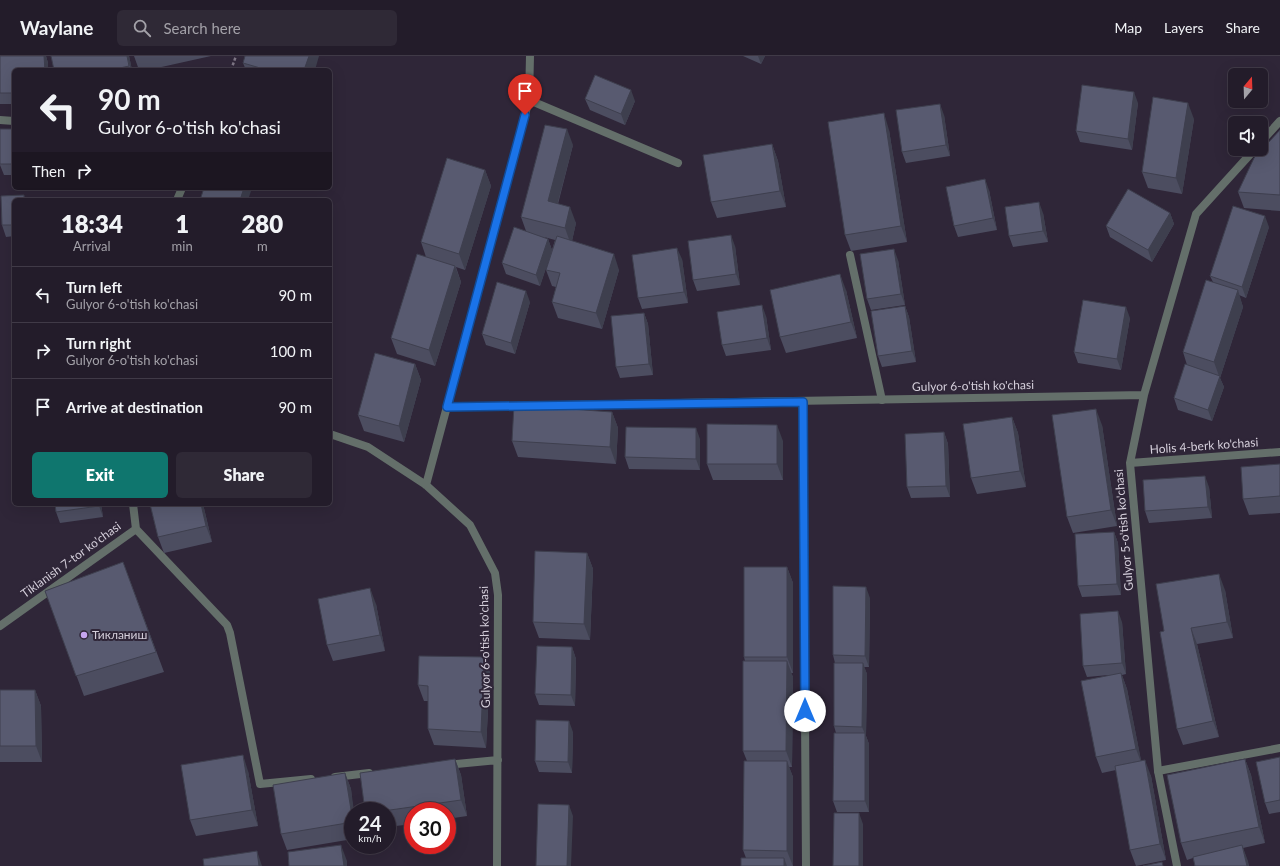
<!DOCTYPE html>
<html lang="en">
<head>
<meta charset="utf-8">
<style>
  body { margin:0; font-family:Lato,sans-serif; background:#2f2936; color:#f1f3f6; height:100vh; display:flex; flex-direction:column; font-size:15px; white-space:nowrap }
  * { box-sizing:border-box; margin:0 }
  p { font-size:13px; color:#a3a1a8 }
  .icon { flex:none; width:22px; height:22px; fill:none; stroke:currentColor; stroke-width:2; stroke-linecap:round; stroke-linejoin:round }
  .map { position:relative; flex:1; overflow:hidden }
  .side { position:absolute; left:12px; top:142px; width:320px; height:308px; display:flex; flex-direction:column; background:#231c2a; border-radius:6px; box-shadow:0 4px 16px #0002,0 0 0 1px #403a47 }
  .side>* { flex:none }
  .banner { position:absolute; left:12px; top:12px; width:320px; height:122px; border-radius:6px; box-shadow:0 4px 16px #0002,0 0 0 1px #403a47; background:#231c2a; color:#f1f3f6; overflow:hidden }
  .needle { width:26px; rotate:19deg }
  .tools { position:absolute; left:1228px; top:12px; display:grid; gap:8px }
  .tools a { display:grid; place-items:center; width:40px; height:40px; border-radius:6px; background:#231c2a; box-shadow:0 4px 16px #0002,0 0 0 1px #403a47; font-size:20px }
  .speed { position:absolute; left:344px; top:746px; display:flex; gap:8px; font-size:20px; font-weight:700; text-align:center }
  .speed>* { display:grid; place-content:center; width:52px; height:52px; border-radius:50%; background:#231c2a; box-shadow:0 4px 16px #0002,0 0 0 1px #403a47; line-height:1 }
  .speed small { font-size:10px; font-weight:400 }
  .speed .limit { border:6px solid #d22; background:#fff; color:#111 }
  .pin { position:absolute; display:grid; place-items:center; width:34px; height:34px; color:#fff; margin:-41px -17px; border-radius:50% 50% 50% 0; rotate:-45deg; box-shadow:0 0 4px #0007 }
  .pin .icon { rotate:45deg }
  .me { position:absolute; width:44px; margin:-22px; rotate:0deg; stroke-linejoin:round; filter:drop-shadow(0 0 3px #0008) }
  .turn { display:flex; align-items:center; gap:14px; height:84px; padding:0 20px; font-size:18px }
  .turn .icon { width:52px; height:52px; stroke-width:2.5 }
  .turn b { display:block; font-size:28px; line-height:34px }
  .then { display:flex; align-items:center; height:38px; padding:0 20px; background:#0003; gap:8px; font-size:15px }
  .eta { display:flex; justify-content:space-evenly; align-items:center; height:68px; text-align:center }
  .eta b { font-size:24px; font-weight:800; line-height:28px }
  .primary-button { display:flex; gap:8px; margin-top:auto; padding:8px 20px }
  .primary-button a { flex:1; height:46px; border-radius:6px; background:#0f766e; color:#fff; font-size:16px; font-weight:800; line-height:46px; text-align:center }
  .primary-button a+a { background:#2f2936; color:#f1f3f6 }
  ul { padding:0; list-style:none }
  li { display:flex; align-items:center; gap:12px; height:56px; padding:0 20px; border-top:1px solid #403a47 }
  li div { flex:1 }
  li b { display:block; font-size:15px }
  li em { font-style:normal }
  header { display:flex; align-items:center; gap:24px; box-sizing:border-box; height:56px; padding:0 20px; background:#231c2a; border-bottom:1px solid #403a47 }
  header strong { font-size:19px }
  nav { display:flex; gap:22px; margin-inline-start:auto; font-size:14px }
  .search { width:280px; height:36px; background:#2f2936; display:flex; align-items:center; gap:10px; box-sizing:border-box; padding:0 14px; border-radius:6px; color:#a3a1a8; font-size:15px }
  .map>svg:first-child { display:block }
  .lines { fill:none; stroke-linecap:round; stroke-linejoin:round }
  .path { stroke:#7e7685; stroke-width:2.5; stroke-dasharray:3 2; stroke-linecap:butt }
  .lane { stroke:#646f6a; stroke-width:8 }
  .street { stroke:#646f6a; stroke-width:8 }
  .wall { fill:#4c4d60 }
  .shaded-wall { fill:#3e3f4e }
  .building { fill:#585a70; stroke:#3e3f4e }
  .route-casing { stroke:#114b97; stroke-width:10 }
  .route { stroke:#1a73e8; stroke-width:7 }
  .poi-dot { fill:#c6a6f0; stroke:#2f2638; stroke-width:1.5 }
  .labels { text-anchor:middle; stroke-width:4; stroke-linejoin:round; paint-order:stroke }
  .street-label { font-size:12px; fill:#d5cfdb; stroke:#2f2638 }
  .poi-label { font-size:12px; fill:#d5cfdb; stroke:#2f2638; text-anchor:start }
</style>
</head>
<body>
<header>
<strong>Waylane</strong>
<div class="search"><svg class="icon" aria-label="search" viewBox="0 0 24 24"><circle cx="10" cy="10" r="6"/><path d="M15 15l6 6"/></svg>Search here</div>
<nav><a>Map</a><a>Layers</a><a>Share</a></nav>
</header>
<div class="map">
<svg width="1280" height="810" viewBox="0 0 1280 810">
  <rect width="100%" height="100%" fill="#2f2638"/>
  <g class="lines">
    <path class="path" d="M231,14L236,0"/>
    <path class="lane" d="M850,199L882,344
      M1158,715L1280,692"/>
    <path class="street" d="M529,44L678,107
      M0,64L14,65
      M1261,86L1280,65
      M177,144L182,132
      M803,345L806,810
      M447,351L1144,339
      M330,378L368,391L426,429L470,469L495,517L498,539L497,810
      M1130,407L1280,396
      M426,429L529,44L530,0
      M136,473L227,569L230,577L260,728L311,723
      M0,570L136,473L133,448
      M446,709L498,704
      M335,721L369,717
      M1177,810L1158,715L1130,407L1144,339L1196,158L1255,93"/>
  </g>
  <path class="wall" d="M0,0H46L48,7L14,14V48H0Z
    M129,0L132,14H54Z
    M134,0H211L148,14H139Z
    M743,0H765L761,8Z
    M243,7L315,14H246Z
    M585,43L635,45L625,69L590,54Z
    M1138,47L1132,94L1080,86L1076,75Z
    M944,59L950,100L906,107L902,96Z
    M1194,63L1182,138L1148,132L1142,116Z
    M0,73H14V119H4L0,109Z
    M889,74L907,186L851,195L845,179Z
    M1280,74V155L1244,152L1238,136Z
    M772,88L778,105L786,151L717,162L711,146Z
    M573,89L558,148L576,167L572,185L619,214L602,273L558,262L552,246L556,231L552,230L546,214L555,184L544,181L548,183L552,194L540,230L506,218L502,207L526,175L521,161Z
    M485,114L491,130L465,214L456,211L461,226L435,310L397,298L391,282L426,201L421,186Z
    M989,134L997,174L958,181L954,170Z
    M24,139L25,144H14V180L6,181L2,169L1,140Z
    M1043,157L1048,186L1013,191L1009,180Z
    M1170,157L1174,168L1152,206L1110,181L1106,170Z
    M1269,171L1246,242L1239,239L1243,251L1220,322L1224,331L1212,365L1178,354L1174,342L1187,309L1183,296L1213,226L1210,220Z
    M735,190L740,229L697,235L693,224Z
    M682,203L688,247L642,253L638,242Z
    M898,204L905,249L871,254L867,243Z
    M846,234L857,282L786,297L780,281Z
    M530,246L515,298L486,289L482,278Z
    M905,250L909,261L916,306L882,311L878,300Z
    M644,257L648,268L653,319L620,322L616,311Z
    M766,260L771,294L726,300L722,289Z
    M1130,262L1121,314L1078,307L1074,296Z
    M415,308L421,324L404,386L364,375L358,359Z
    M612,356L618,372L616,408L518,401L512,385Z
    M1012,361L1018,377L1026,431L977,438L971,422Z
    M1102,369L1117,470L1073,477L1067,461Z
    M944,376L948,388L950,441L911,442L907,431Z
    M700,383V414L629,413L625,401Z
    M783,385V424H713L707,408Z
    M1280,408V457L1249,459L1243,443Z
    M1209,431L1212,462L1149,467L1145,455Z
    M55,448H101L103,461L60,467L56,456Z
    M150,448H203L212,486L164,497L158,481Z
    M1114,476L1118,487L1121,539L1082,541L1078,530Z
    M587,497L593,513L590,584L539,582L533,566Z
    M123,506L164,616L84,640L45,535Z
    M787,511L793,527V617H791L793,621L792,711H789L793,721V810H741L746,802L743,794L747,705L743,695L745,605L744,601Z
    M1225,534L1233,582L1197,588L1219,681L1183,689L1177,673L1164,575Z
    M870,542L869,611H864L867,618L866,680L869,688V756H837L833,745L836,677L834,670L835,607L833,599Z
    M376,548L385,595L333,605L327,589Z
    M1122,566L1126,618L1122,619L1127,633L1141,705L1151,720L1166,804L1136,810L1130,794L1116,714L1102,717L1096,701L1109,619L1087,621L1083,610Z
    M572,591L576,603L575,650L539,649L535,638Z
    M484,601L490,617L486,692L434,689L428,673V645H424L418,629Z
    M0,634H35L41,650L42,706H0Z
    M573,676L572,717L539,716L535,705Z
    M1280,701V756L1269,758L1265,747Z
    M455,703L461,719L467,760L447,763V755H413V768L387,771V755H365Z
    M1245,703L1251,719L1265,787L1243,792L1249,810H1195L1193,802L1187,804L1181,787Z
    M248,715L258,770L196,780L190,764Z
    M345,717L351,733L353,755V783L287,794L281,778Z"/>
  <path class="shaded-wall" d="M44,0H46L48,7V14H45Z
    M127,0H129L132,14H131Z
    M309,0H319L315,14H304Z
    M758,0H765L761,8Z
    M631,34L635,45L625,69L621,58Z
    M1134,36L1138,47L1132,94L1128,83Z
    M1188,47L1194,63L1182,138L1176,122Z
    M940,48L944,59L950,100L946,89Z
    M884,57L889,74L907,186L901,170Z
    M567,73L573,89L554,161L548,145Z
    M772,88L778,105L786,151L780,135Z
    M485,114L491,130L465,214L459,198Z
    M985,123L989,134L997,174L993,162Z
    M244,132H252L248,144H240Z
    M1039,146L1043,157L1048,186L1043,175Z
    M570,151L576,167L571,189L565,172Z
    M1170,157L1174,168L1152,206L1148,194Z
    M1265,160L1269,171L1246,242L1242,231Z
    M731,179L735,190L740,229L736,218Z
    M548,183L552,194L540,230L536,219Z
    M677,192L682,203L688,247L684,236Z
    M894,193L898,204L905,249L901,238Z
    M614,198L619,214L602,273L596,257Z
    M455,210L461,226L435,310L429,294Z
    M840,218L846,234L857,282L851,266Z
    M1238,234L1243,251L1220,322L1224,331L1212,365L1208,354L1219,320L1214,306Z
    M526,235L530,246L515,298L511,287Z
    M762,249L766,260L771,294L767,282Z
    M905,250L909,261L916,306L912,295Z
    M1126,251L1130,262L1121,314L1117,303Z
    M644,257L648,268L653,319L649,308Z
    M330,275L333,283L330,292Z
    M415,308L421,324L404,386L399,370Z
    M1096,353L1102,369L1117,470L1111,454Z
    M612,356L618,372L616,408L610,391Z
    M1012,361L1018,377L1026,431L1020,415Z
    M777,369L783,385V424L777,408Z
    M696,372L700,383V414L696,403Z
    M944,376L948,388L950,441L946,430Z
    M1205,420L1209,431L1212,462L1208,451Z
    M99,448H101L103,461L99,450Z
    M201,448H203L212,486L206,470Z
    M1114,476L1118,487L1121,539L1117,528Z
    M587,497L593,513L590,584L584,568Z
    M787,511L793,527V617L787,601Z
    M1219,518L1225,534L1233,582L1227,566Z
    M866,531L870,542L869,611L865,600Z
    M370,532L376,548L385,595L380,579Z
    M1118,555L1122,566L1126,618L1122,607Z
    M1191,572L1197,588L1219,681L1213,665Z
    M572,591L576,603L575,650L571,639Z
    M484,601L490,617L486,692L481,676Z
    M787,605L793,621L792,711L786,695Z
    M863,607L867,618L866,680L869,688V756L865,745V678L862,671Z
    M1121,617L1127,633L1142,709L1136,693Z
    M35,634L41,650L42,706L36,690Z
    M569,665L573,676L572,717L568,706Z
    M243,699L248,715L258,770L252,754Z
    M455,703L461,719L467,760L461,744Z
    M1245,703L1251,719L1265,787L1259,771Z
    M1145,704L1151,720L1166,804L1160,788Z
    M787,705L793,721V810L787,795Z
    M345,717L351,733L354,755H353V766Z
    M569,749L573,760L571,810H567Z
    M859,757L863,768V810H859Z
    M341,789L347,805V810H344Z
    M1242,789L1248,805L1249,810H1247Z
    M257,795L262,810H259Z
    M784,802L787,810H784Z"/>
  <path class="building" d="M0,0H44L45,14H14V37H0Z
    M51,0H127L129,10L111,14H54Z
    M245,0H309L304,14H267L243,7Z
    M595,19L631,34L621,58L585,43Z
    M1082,29L1134,36L1128,83L1076,75Z
    M1153,41L1188,47L1176,122L1142,116Z
    M940,48L946,89L902,96L896,54Z
    M884,57L901,170L845,179L828,66Z
    M545,69L567,73L548,145L570,151L565,172L521,161Z
    M0,73H14V108H0Z
    M1280,74V139L1238,136L1254,102Z
    M772,88L780,135L711,146L703,99Z
    M447,102L485,114L459,198L421,186Z
    M985,123L993,162L954,170L946,131Z
    M204,132H244L240,144H200Z
    M1128,133L1170,157L1148,194L1106,170Z
    M24,139V144H14V169H2L1,140Z
    M1039,146L1043,175L1009,180L1005,151Z
    M1233,150L1265,160L1242,231L1210,220Z
    M514,171L548,183L536,219L502,207Z
    M731,179L736,218L693,224L688,185Z
    M557,180L614,198L596,257L552,246L560,217L546,214Z
    M677,192L684,236L638,242L632,199Z
    M894,193L901,238L867,243L860,198Z
    M417,198L455,210L429,294L391,282Z
    M840,218L851,266L780,281L770,234Z
    M1206,224L1238,234L1214,306L1183,296Z
    M497,226L526,235L511,287L482,278Z
    M1083,244L1126,251L1117,303L1074,296Z
    M762,249L767,282L722,289L717,256Z
    M905,250L912,295L878,300L871,255Z
    M644,257L649,308L616,311L611,260Z
    M375,297L415,308L399,370L358,359Z
    M14,302V308L11,304Z
    M1185,308L1220,320L1208,354L1174,342Z
    M514,349L612,356L610,391L512,385Z
    M1096,353L1111,454L1067,461L1052,359Z
    M1012,361L1020,415L971,422L963,368Z
    M707,368L777,369V408H707Z
    M626,371L696,372V403L625,401Z
    M944,376L946,430L907,431L905,378Z
    M1280,408V440L1243,443L1241,411Z
    M1205,420L1208,451L1145,455L1143,424Z
    M55,448H99V450L56,456Z
    M150,448H201L206,470L158,481Z
    M1114,476L1117,528L1078,530L1075,478Z
    M535,495L587,497L584,568L533,566Z
    M123,506L156,596L76,620L45,535Z
    M744,511H787V601H744Z
    M1219,518L1227,566L1191,572L1213,665L1177,673L1160,576L1164,575L1156,528Z
    M833,530L866,531L865,600L833,599Z
    M370,532L380,579L327,589L318,543Z
    M1118,555L1122,607L1083,610L1080,558Z
    M537,590L572,591L571,639L535,638Z
    M419,600L484,601L481,676L428,673V630L418,629Z
    M743,605H787L786,695H743Z
    M834,607H863L862,671L834,670Z
    M1121,617L1136,693L1096,701L1081,625Z
    M0,634H35L36,690H0Z
    M536,664L569,665L568,706L535,705Z
    M834,677H865V745H833Z
    M243,699L252,754L190,764L181,709Z
    M1280,701V744L1265,747L1256,706Z
    M455,703L461,744L383,755H365L360,717Z
    M1245,703L1259,771L1181,787L1167,719Z
    M1145,704L1160,788L1130,794L1115,710Z
    M744,705H787V795L743,794Z
    M345,717L353,766L281,778L273,729Z
    M538,748L569,749L567,810H536Z
    M834,757H859V810H833Z
    M341,789L344,810H289L288,796Z
    M1242,789L1247,810H1195L1193,801Z
    M257,795L259,810H204L203,803Z
    M741,802H784V810H741Z
    M1162,806L1163,810H1143Z"/>
  <g class="lines">
    <defs>
      <path id="route" d="M525,59L447,351L803,346L805,655"/>
    </defs>
    <use href="#route" class="route-casing"/>
    <use href="#route" class="route"/>
  </g>
  <circle class="poi-dot" cx="84" cy="579" r="4"/>
  <g class="labels">
    <g class="street-label">
      <text transform="translate(973 330) rotate(-1)" y="4">Gulyor 6-o'tish ko'chasi</text>
      <text transform="translate(1204 390) rotate(-4)" y="4">Holis 4-berk ko'chasi</text>
      <text transform="translate(1124 474) rotate(-95)" y="4">Gulyor 5-o'tish ko'chasi</text>
      <text transform="translate(71 504) rotate(-36)" y="4">Tiklanish 7-tor ko'chasi</text>
      <text transform="translate(485 591) rotate(-91)" y="4">Gulyor 6-o'tish ko'chasi</text>
    </g>
    <g class="poi-label">
      <text x="92" y="583">Тикланиш</text>
    </g>
  </g>
</svg>
<div class="tools">
<a><svg class="needle" viewBox="-14 -14 28 28"><path d="M0-13l5 13h-10z" fill="#e53935"/><path d="M0 13l5-13h-10z" fill="#a3a1a8"/></svg></a>
<a><svg class="icon" aria-label="sound" viewBox="0 0 24 24"><path d="M4 9h4l5-4v14l-5-4H4zM17 9q2 3 0 6"/></svg></a>
</div>
<div class="speed"><div>24<small>km/h</small></div><div class="limit">30</div></div>
<div class="pin" style="left:525px;top:59px;background:#d93025"><svg class="icon" aria-label="arrive" viewBox="0 0 24 24"><path d="M6 21V4h12l-3 4 3 4H6"/></svg></div>
<svg class="me" style="left:805px;top:655px" viewBox="-20 -20 40 40"><circle r="19" fill="#fff"/><path d="M0-13L10 11 0 6-10 11z" fill="#1a73e8"/></svg>
<div class="banner">
<div class="turn"><svg class="icon" aria-label="left" viewBox="0 0 24 24"><path d="M17 20v-9H6M10 6l-5 5 5 5"/></svg><div><b>90 m</b>Gulyor 6-o'tish ko'chasi</div></div>
<div class="then">Then<svg class="icon" aria-label="right" viewBox="0 0 24 24"><path d="M7 20v-9h11M14 6l5 5-5 5"/></svg></div>
</div>
<section class="side">
<div class="eta">
<div><b>18:34</b><p>Arrival</p></div>
<div><b>1</b><p>min</p></div>
<div><b>280</b><p>m</p></div>
</div>
<ul>
<li><svg class="icon" aria-label="left" viewBox="0 0 24 24"><path d="M17 20v-9H6M10 6l-5 5 5 5"/></svg><div><b>Turn left</b><p>Gulyor 6-o'tish ko'chasi</p></div><em>90 m</em></li>
<li><svg class="icon" aria-label="right" viewBox="0 0 24 24"><path d="M7 20v-9h11M14 6l5 5-5 5"/></svg><div><b>Turn right</b><p>Gulyor 6-o'tish ko'chasi</p></div><em>100 m</em></li>
<li><svg class="icon" aria-label="arrive" viewBox="0 0 24 24"><path d="M6 21V4h12l-3 4 3 4H6"/></svg><div><b>Arrive at destination</b></div><em>90 m</em></li>
</ul>
<div class="primary-button"><a>Exit</a><a>Share</a></div>
</section>
</div>
</body>
</html>
